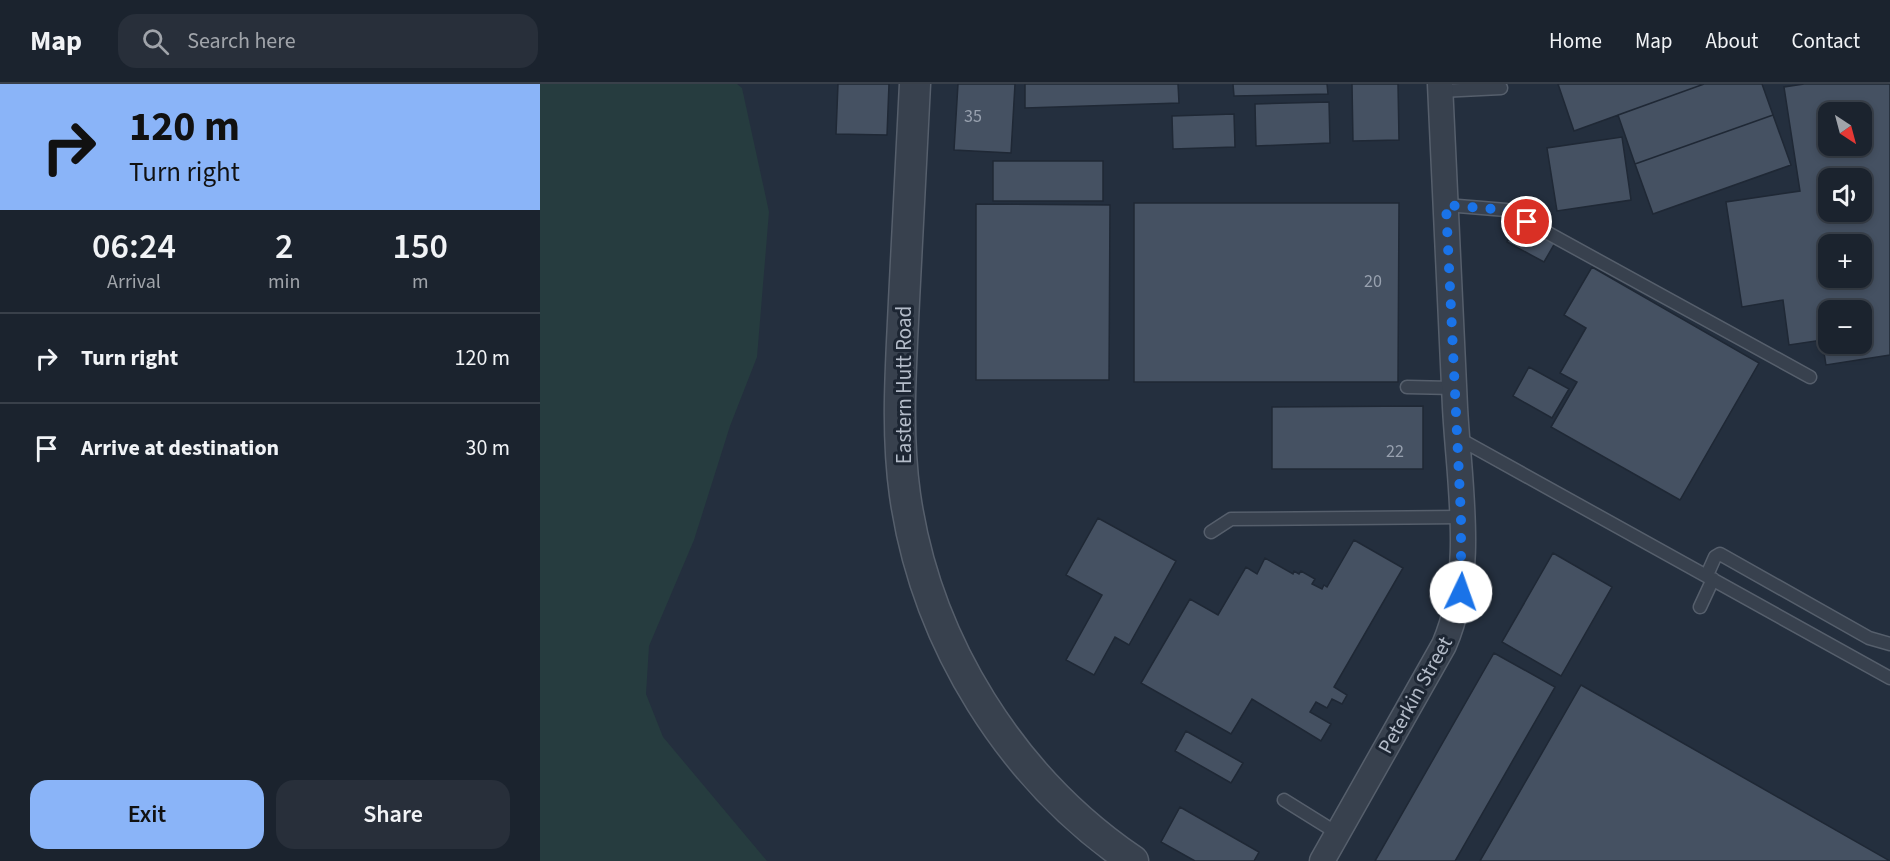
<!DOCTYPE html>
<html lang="en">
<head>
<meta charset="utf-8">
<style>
  body { margin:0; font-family:"Source Sans 3",sans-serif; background:#282f3a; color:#f1f3f6; height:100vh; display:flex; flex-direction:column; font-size:22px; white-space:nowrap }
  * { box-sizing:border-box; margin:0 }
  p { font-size:20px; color:#a0a4aa }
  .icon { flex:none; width:33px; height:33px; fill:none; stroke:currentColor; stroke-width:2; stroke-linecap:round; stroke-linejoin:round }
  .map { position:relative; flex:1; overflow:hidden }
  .sheet { display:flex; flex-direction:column; background:#1b232e; width:540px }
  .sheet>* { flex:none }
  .banner { background:#8ab4f8; color:#111; overflow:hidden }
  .needle { width:39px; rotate:144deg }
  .tools { position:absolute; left:1278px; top:18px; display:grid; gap:12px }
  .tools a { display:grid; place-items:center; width:54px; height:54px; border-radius:12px; background:#1b232e; box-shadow:0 3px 9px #0003,0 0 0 2px #39404a; font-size:30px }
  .pin { position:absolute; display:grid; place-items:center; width:51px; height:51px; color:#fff; margin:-26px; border:3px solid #fff; border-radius:50%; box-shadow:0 2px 6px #0007 }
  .me { position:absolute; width:66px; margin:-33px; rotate:3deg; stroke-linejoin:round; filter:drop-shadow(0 0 4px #0008) }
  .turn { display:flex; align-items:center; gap:21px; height:126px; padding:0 30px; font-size:27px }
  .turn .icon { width:78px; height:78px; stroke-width:2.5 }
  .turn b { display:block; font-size:42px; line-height:51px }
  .eta { display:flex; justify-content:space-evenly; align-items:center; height:102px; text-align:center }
  .eta b { font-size:36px; font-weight:600; line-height:42px }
  .primary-button { display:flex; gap:12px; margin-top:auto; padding:12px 30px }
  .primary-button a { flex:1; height:69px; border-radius:18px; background:#8ab4f8; color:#111; font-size:24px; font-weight:600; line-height:69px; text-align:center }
  .primary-button a+a { background:#282f3a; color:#f1f3f6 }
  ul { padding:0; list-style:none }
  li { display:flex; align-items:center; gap:18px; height:90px; padding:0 30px; border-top:2px solid #39404a }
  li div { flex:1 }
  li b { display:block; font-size:22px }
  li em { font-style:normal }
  header { display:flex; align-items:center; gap:36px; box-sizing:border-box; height:84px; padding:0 30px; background:#1b232e; border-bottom:2px solid #39404a }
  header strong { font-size:28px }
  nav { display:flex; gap:33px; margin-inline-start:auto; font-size:21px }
  .search { width:420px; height:54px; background:#282f3a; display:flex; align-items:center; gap:15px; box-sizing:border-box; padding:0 21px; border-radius:18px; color:#a0a4aa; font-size:22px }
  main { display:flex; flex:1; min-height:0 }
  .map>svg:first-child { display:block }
  .green { fill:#263c3f }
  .building { fill:#455162; stroke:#1f2835; stroke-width:1.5; fill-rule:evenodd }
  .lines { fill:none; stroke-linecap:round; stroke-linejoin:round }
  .service-casing { stroke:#565f6c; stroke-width:15 }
  .minor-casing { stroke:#565f6c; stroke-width:27 }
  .tertiary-casing { stroke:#565f6c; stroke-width:33 }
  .service { stroke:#38414e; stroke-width:12 }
  .minor { stroke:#38414e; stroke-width:24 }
  .tertiary { stroke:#38414e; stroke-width:30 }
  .route { stroke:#1a73e8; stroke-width:10; stroke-dasharray:0 18 }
  .labels { text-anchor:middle; stroke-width:6; stroke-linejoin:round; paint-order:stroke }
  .number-label { font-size:18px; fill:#98a1af }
  .street-label { font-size:21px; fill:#b4bcc9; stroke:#1d2633 }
</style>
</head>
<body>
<header>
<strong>Map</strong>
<div class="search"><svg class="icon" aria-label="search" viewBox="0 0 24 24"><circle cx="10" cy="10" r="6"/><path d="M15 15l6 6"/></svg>Search here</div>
<nav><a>Home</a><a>Map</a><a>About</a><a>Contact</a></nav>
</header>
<main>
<section class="sheet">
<div class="banner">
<div class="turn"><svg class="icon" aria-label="right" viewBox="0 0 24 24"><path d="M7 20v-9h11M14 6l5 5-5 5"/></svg><div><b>120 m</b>Turn right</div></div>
</div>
<div class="eta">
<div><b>06:24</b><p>Arrival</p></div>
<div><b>2</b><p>min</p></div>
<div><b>150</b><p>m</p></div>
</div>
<ul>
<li><svg class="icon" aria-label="right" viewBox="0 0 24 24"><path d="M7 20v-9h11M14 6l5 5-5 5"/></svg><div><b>Turn right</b></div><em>120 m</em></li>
<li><svg class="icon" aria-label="arrive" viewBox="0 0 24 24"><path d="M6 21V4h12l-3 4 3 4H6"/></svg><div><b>Arrive at destination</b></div><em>30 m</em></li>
</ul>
<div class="primary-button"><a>Exit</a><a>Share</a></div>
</section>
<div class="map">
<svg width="1350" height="777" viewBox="0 0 1350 777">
  <rect width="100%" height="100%" fill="#242f3e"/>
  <path class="green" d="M0,0H197L202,4L229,128L217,273L190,342L154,456L109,562L106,610L123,653L227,777H0Z"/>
  <path class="building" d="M298,0H349L347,51L296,50Z
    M418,0H475L471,69L414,66Z
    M485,0H638L639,19L485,24Z
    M693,0H787L788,10L694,12Z
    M812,0H858L859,56L813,57Z
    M1018,0H1164L1034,47Z
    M1164,0H1222L1233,31L1095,80L1078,31Z
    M1264,0H1350V271L1286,281L1282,256L1249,261L1243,216L1202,223L1186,118L1260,107L1244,3ZM1288,28H1322V62H1288ZM1288,94H1322V128H1288ZM1288,160H1322V194H1288ZM1288,226H1322V260H1288Z
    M789,18L790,59L716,62L715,20Z
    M694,30L695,63L633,65L632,32Z
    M1233,31L1251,81L1113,130L1095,80Z
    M1082,53L1091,116L1017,127L1007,64Z
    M453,77H563V117H453Z
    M594,119H859L858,298H594Z
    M436,120L570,121L569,296H436Z
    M979,138L1015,159L1004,178L967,158Z
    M1052,183L1219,279L1140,416L1011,343L1037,298L1020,289L1046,244L1024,231Z
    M989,283L1029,305L1012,334L973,312Z
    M883,322V385H732V323Z
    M558,434L636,477L589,561L575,553L554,591L526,576L562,511L526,491Z
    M814,456L863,484L794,603L807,611L802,620L792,615L787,624L776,618L770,628L791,640L781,657L712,615L691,650L601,599L650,515L678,531L706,483L717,490L725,474L753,490L754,487L759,490L761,487L775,495L772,500L782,505L784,501L787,503Z
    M1013,469L1072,503L1021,592L962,558Z
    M954,569L1015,603L915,777H835Z
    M1041,601L1350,777H940Z
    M646,647L703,679L691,699L635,667Z
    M640,723L719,768L714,777H655L621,758Z"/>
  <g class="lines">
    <defs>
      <path id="service" d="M900,7L961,4
        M906,121L966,126L1270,293
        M867,303L914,304
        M916,353L1350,594
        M671,448L691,435L921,433
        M1167,491L1175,473L1180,470L1329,554L1350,560
        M1160,523L1173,495
        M744,716L797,749"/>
      <path id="minor" d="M782,777L904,561C936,487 919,401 915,323C910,215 905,108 900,0"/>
      <path id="tertiary" d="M375,0C371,72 368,145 364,217C361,282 356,347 365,411C386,558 471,694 593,777"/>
    </defs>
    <use href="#service" class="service-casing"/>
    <use href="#minor" class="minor-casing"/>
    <use href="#tertiary" class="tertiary-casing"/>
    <use href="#service" class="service"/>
    <use href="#minor" class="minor"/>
    <use href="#tertiary" class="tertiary"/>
  </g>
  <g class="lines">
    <path class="route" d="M921,508V433L906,121L966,126L987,138"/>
  </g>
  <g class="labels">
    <g class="number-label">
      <text x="433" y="38">35</text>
      <text x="833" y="203">20</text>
      <text x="855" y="373">22</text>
    </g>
    <g class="street-label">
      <text transform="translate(364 301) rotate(-90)" y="7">Eastern Hutt Road</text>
      <text transform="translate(875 611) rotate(-61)" y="7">Peterkin Street</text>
    </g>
  </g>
</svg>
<div class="tools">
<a><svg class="needle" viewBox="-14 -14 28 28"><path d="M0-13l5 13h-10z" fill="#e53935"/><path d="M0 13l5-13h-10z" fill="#a0a4aa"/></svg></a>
<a><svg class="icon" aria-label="sound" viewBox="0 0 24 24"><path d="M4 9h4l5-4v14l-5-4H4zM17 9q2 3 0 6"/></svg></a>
<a>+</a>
<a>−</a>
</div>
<div class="pin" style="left:987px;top:138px;background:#d93025"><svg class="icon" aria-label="arrive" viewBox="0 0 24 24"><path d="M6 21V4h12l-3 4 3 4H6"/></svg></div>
<svg class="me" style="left:921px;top:508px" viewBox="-20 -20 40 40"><circle r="19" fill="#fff"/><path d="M0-13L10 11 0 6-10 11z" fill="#1a73e8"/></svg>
</div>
</main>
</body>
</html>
